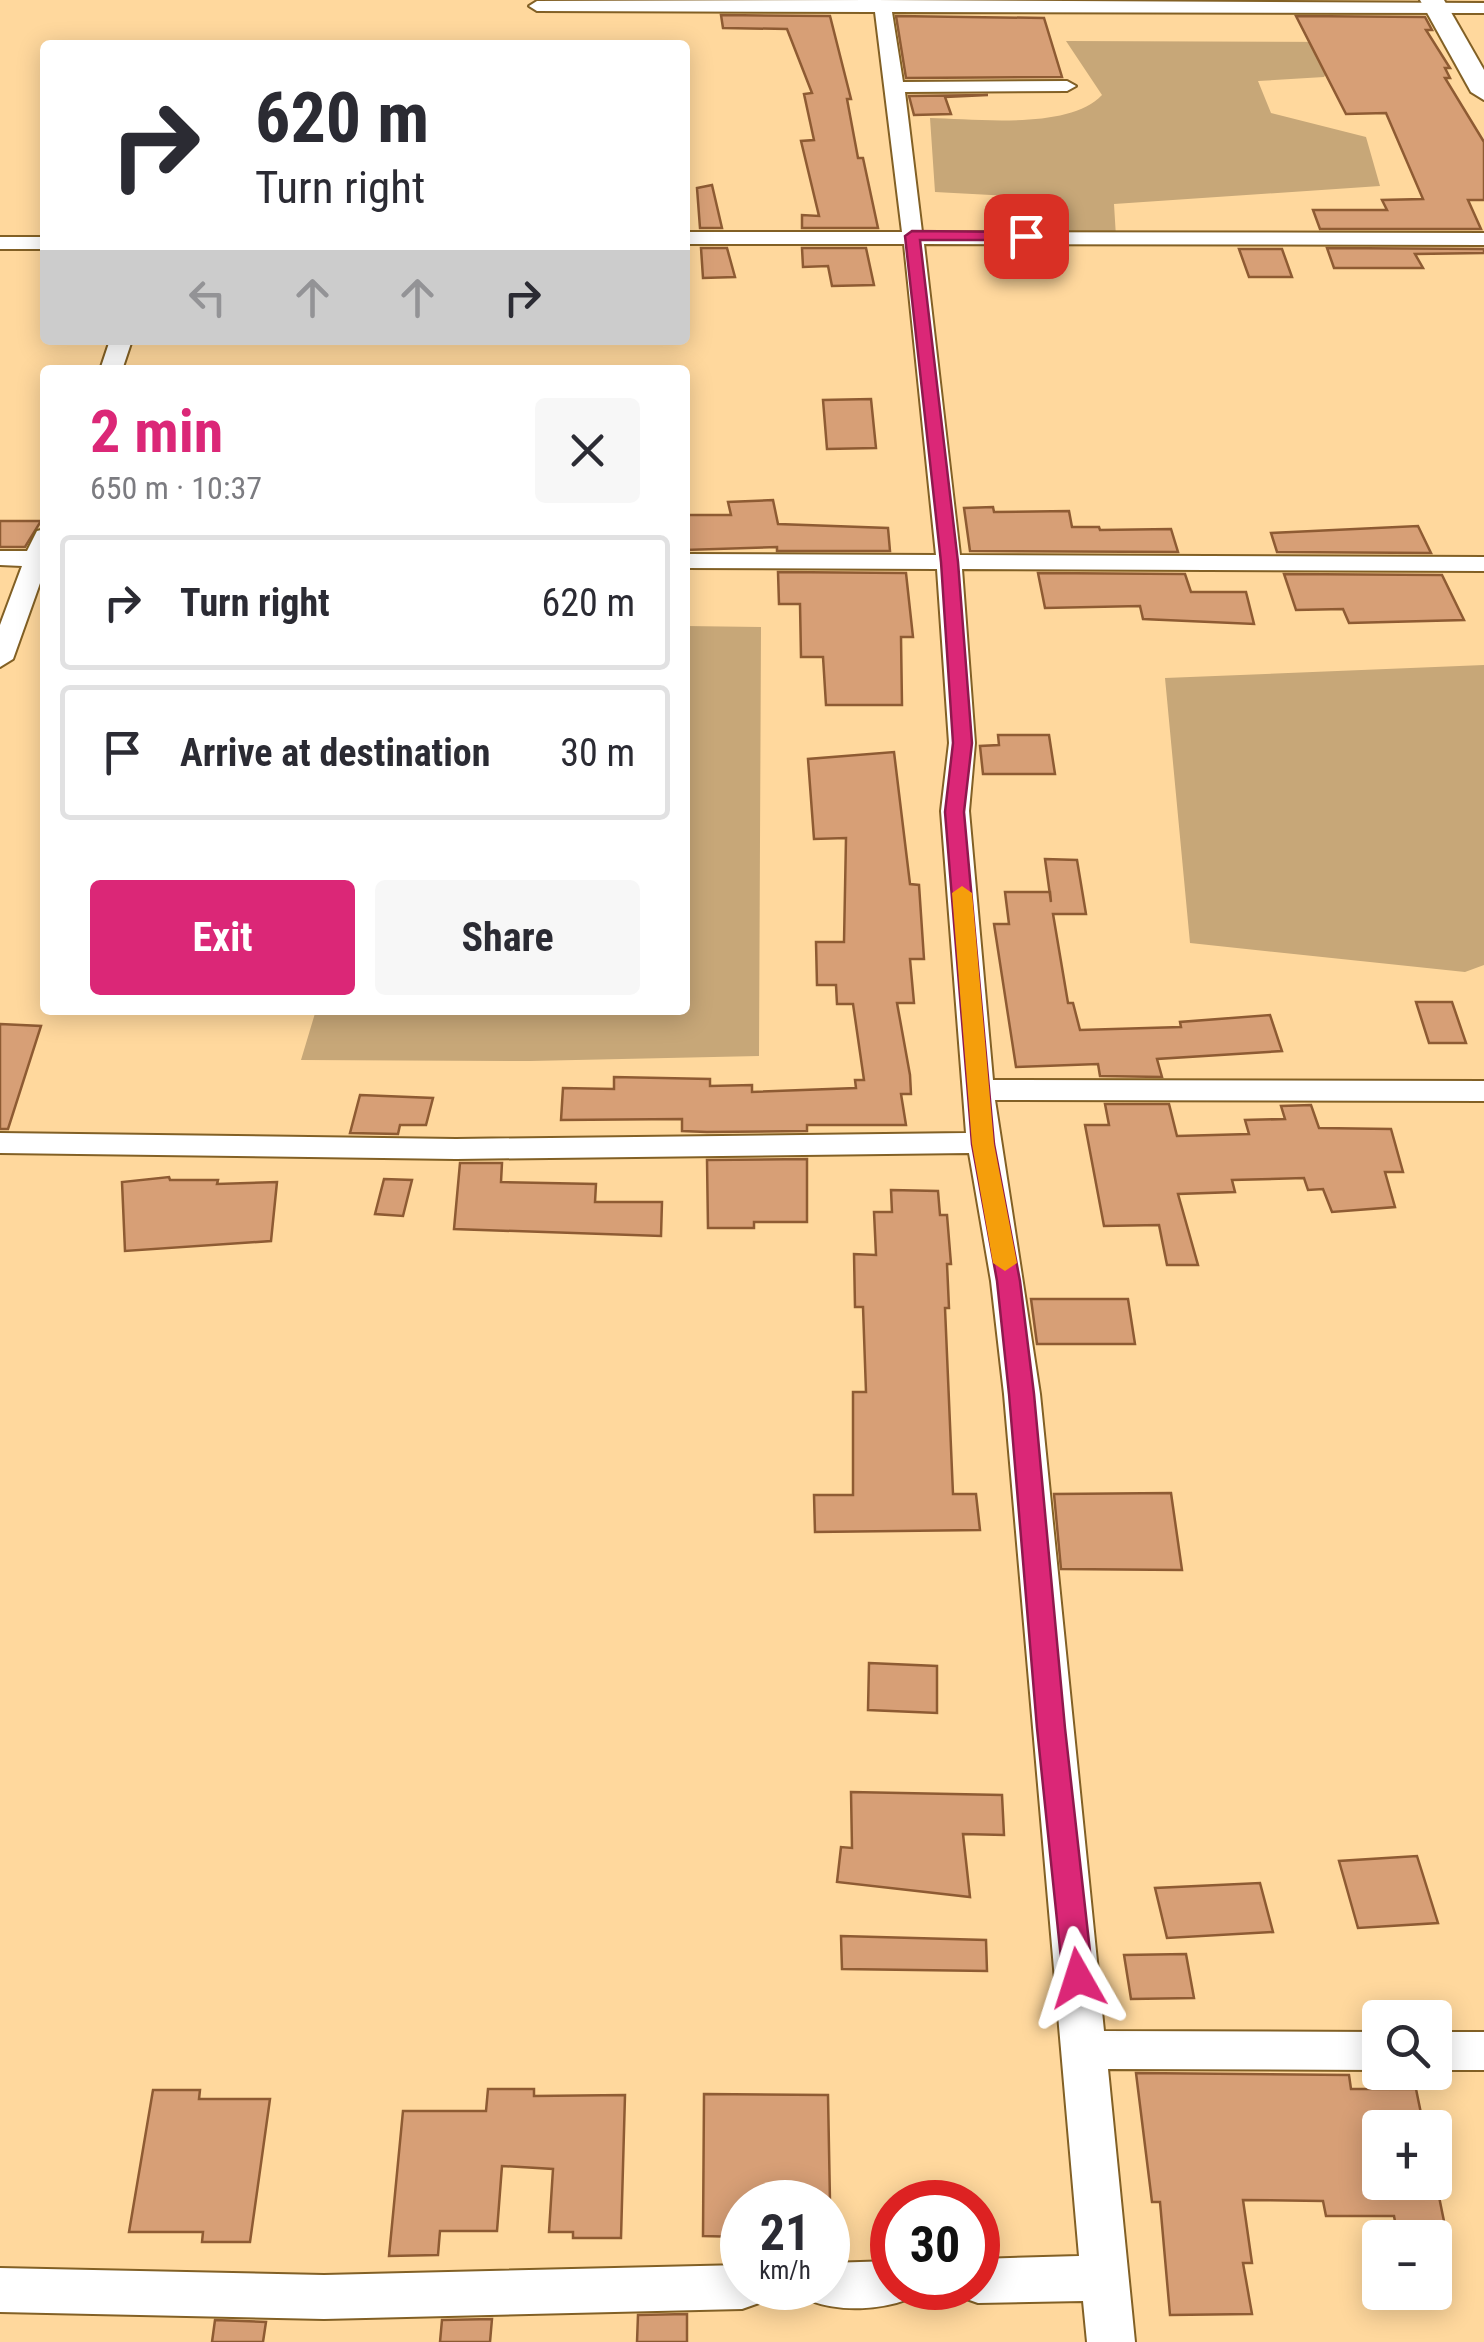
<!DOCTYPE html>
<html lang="en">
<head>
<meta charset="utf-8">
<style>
  body { margin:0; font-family:"Roboto Condensed",sans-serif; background:#f7f7f7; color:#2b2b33; height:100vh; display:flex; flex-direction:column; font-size:38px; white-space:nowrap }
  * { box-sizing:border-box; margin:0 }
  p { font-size:32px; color:#7c7c81 }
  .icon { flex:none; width:55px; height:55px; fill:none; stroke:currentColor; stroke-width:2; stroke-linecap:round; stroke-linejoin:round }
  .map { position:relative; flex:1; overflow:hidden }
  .details { position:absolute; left:40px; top:365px; width:650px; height:650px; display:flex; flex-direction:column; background:#fff; border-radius:10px; box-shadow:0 5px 25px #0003 }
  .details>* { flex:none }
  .hud { position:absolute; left:40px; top:40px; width:650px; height:305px; border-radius:10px; box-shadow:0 5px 25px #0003; background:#fff; color:#2b2b33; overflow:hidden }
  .controls { position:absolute; left:1362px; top:2000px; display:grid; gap:20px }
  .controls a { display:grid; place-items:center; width:90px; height:90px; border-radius:10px; background:#fff; box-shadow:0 5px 25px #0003; font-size:50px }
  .speed { position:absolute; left:720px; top:2180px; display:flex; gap:20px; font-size:50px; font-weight:700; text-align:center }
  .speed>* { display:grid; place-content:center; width:130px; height:130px; border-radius:50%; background:#fff; box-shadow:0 5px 25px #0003; line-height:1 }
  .speed small { font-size:25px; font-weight:400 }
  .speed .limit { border:15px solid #d22; background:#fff; color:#111 }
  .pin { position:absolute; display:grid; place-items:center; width:85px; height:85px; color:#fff; margin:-42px; border-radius:20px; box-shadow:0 5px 15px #0006 }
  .me { position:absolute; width:110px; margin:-55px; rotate:354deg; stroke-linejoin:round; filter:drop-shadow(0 0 8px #0008) }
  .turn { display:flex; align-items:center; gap:35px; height:210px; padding:0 50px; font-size:45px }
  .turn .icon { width:130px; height:130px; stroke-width:2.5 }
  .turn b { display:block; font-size:70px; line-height:85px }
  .lanes { display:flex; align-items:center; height:95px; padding:0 50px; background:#0003; justify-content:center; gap:50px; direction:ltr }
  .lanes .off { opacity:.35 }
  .round { display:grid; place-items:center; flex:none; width:105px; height:105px; border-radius:10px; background:#f7f7f7 }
  .overview { display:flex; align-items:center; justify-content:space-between; height:170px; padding:0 50px }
  h1 { font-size:60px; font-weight:700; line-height:75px; color:#db2777 }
  .action { display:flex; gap:20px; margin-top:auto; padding:20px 50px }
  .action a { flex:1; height:115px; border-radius:10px; background:#db2777; color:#fff; font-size:40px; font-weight:700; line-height:115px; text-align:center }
  .action a+a { background:#f7f7f7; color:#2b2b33 }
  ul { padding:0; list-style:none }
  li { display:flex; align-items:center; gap:30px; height:135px; margin:0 20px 15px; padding:0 30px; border:5px solid #e1e1e2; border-radius:10px }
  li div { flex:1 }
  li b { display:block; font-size:38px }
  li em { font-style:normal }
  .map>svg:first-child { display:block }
  .green { fill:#c7a778 }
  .building { fill:#d79f76; stroke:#8e5b33; stroke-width:2.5 }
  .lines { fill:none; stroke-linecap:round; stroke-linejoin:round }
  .street-casing { stroke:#826025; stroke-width:4 }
  .secondary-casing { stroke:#826025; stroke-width:4 }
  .street { fill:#fff; fill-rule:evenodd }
  .secondary { fill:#fff; fill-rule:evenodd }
  .route { fill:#db2777; stroke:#8e194d; stroke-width:2.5 }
  .slow { fill:#f59e0b }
</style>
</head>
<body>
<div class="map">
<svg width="1484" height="2342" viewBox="0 0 1484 2342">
  <rect width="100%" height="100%" fill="#ffd89d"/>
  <path class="green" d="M1066,41L1345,42L1324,77L1258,81L1271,113L1366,137L1380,186L1114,204L1116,237L1020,239L1010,196L935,192L930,118C976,119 1070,130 1102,95Z
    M685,626L761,627L759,1056L530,1061L301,1060L316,1010H685Z
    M1484,665V965L1465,972L1190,943L1165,678Z"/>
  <path class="building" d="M721,15L830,16L851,99H847L858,158H863L878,228H802V215L819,216L801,141L814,140L804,94L812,93L787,29L723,28Z
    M896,16L1044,18L1062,77L906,78Z
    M1296,16L1425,17L1432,30H1426L1450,68H1445L1450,78H1445L1484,142V200H1468L1481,229H1320L1313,210H1387L1382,200L1423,199L1386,113L1346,114Z
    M988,95L945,97L951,114L914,115L909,96Z
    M712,185L722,228H700L697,188Z
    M701,248H727L735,277L703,278Z
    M802,248H866L874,285L832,286L828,266L803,267Z
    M1327,248L1484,249V253L1415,254L1423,268H1334Z
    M1239,249H1282L1292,277H1249Z
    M871,399L876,448L827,449L823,400Z
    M773,500L778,524L888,528L890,551H777V547L685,550V515H731L728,502Z
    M993,507L994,512L1069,511L1072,527H1099L1100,530L1171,529L1178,552L970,551L964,508Z
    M0,521H41L25,547H0Z
    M1418,526L1431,553L1277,552L1271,533Z
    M778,572L906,573L913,637H901L902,705H826L823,657H801L800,604H779Z
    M1038,573L1185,574L1191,592H1246L1254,624L1143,619L1140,606L1045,608Z
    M1284,574L1442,575L1464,620L1349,623L1343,609L1296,610Z
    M998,735H1049L1055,774H983L980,746L999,745Z
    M894,752L910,884L919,885L924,959H910L914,1003H897L910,1075L911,1094H901L906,1125H807V1131L707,1132L682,1131V1119L561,1120L563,1088L614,1089V1077L710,1079V1086L752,1085V1092L856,1088L855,1080H864L853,1004H837L836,985H817L816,942H844L846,838L814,839L808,759Z
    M1045,859L1077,860L1086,914H1053L1068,1003H1073L1080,1030L1181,1027L1180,1022L1270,1015L1282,1051L1157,1059L1162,1077L1100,1076L1098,1064L1016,1067L994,924H1009L1005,892H1050L1051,902Z
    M1416,1002H1452L1466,1043H1429Z
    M0,1024L41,1026L8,1129H0Z
    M360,1095L433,1098L426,1125H400L398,1134L350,1133Z
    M1105,1104H1169L1177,1136L1249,1134L1245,1120L1285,1119L1281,1106L1311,1105L1319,1128L1391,1129L1403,1172H1385L1395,1207L1332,1212L1323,1189L1308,1190L1304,1178L1232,1180L1235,1192L1178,1194L1198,1265H1167L1159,1225L1104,1226L1085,1125H1109Z
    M807,1159V1222H754V1228H708L707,1160Z
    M460,1163H502L501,1182L596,1184L595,1202H662L661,1236L454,1229Z
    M169,1177L170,1180H218L217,1184L277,1182L271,1241L125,1251L122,1182Z
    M384,1179L412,1180L403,1216L375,1214Z
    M891,1190L938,1191L940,1215H947L951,1264H947L949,1308H945L953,1494H976L980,1530L815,1532L814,1495H853V1392H866L863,1307H855L854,1254L876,1255L874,1212H892Z
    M1031,1299H1128L1135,1344H1037Z
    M1171,1493L1182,1570L1061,1569L1054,1494Z
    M869,1663L937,1666V1713L868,1710Z
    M851,1792L1002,1795L1004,1835L963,1834L970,1897L837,1882L841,1847L852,1848Z
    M1417,1856L1438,1923L1358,1928L1339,1861Z
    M1260,1883L1273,1932L1167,1938L1155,1888Z
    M841,1936L986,1940L987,1971L842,1969Z
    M1186,1954L1194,1998L1131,1999L1124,1955Z
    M1136,2073L1349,2075L1351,2089H1416L1424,2128H1380V2182H1436L1446,2231L1397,2232L1394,2216H1326L1323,2201L1243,2200L1252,2263H1243L1252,2314L1170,2315L1160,2202H1152Z
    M488,2089H534V2096L625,2095L621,2238H573V2232H549L553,2169L502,2166L497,2231H440L438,2255L389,2256L403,2111H486Z
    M153,2090H200L199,2099H270L250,2242H202L203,2232H129Z
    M704,2094L828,2095L830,2202H742V2237L703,2236Z
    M687,2314V2342H637L638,2315Z
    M492,2319L490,2342H440L442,2320Z
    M215,2320L266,2322L263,2342H212Z"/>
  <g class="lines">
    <defs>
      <path id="street" d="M874,0L1484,3V13L892,12L903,82L1067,81L1076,86L1067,91L905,92L922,232L1484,233V245L924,244L960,555L1484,557V571L962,569L975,743L969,811L993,1080L1484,1081V1101L995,1100L1040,1394L1104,2031L1380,2032V2070L1108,2069L1135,2342H1087L1083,2301L978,2303L961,2297L957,2288H978V2259L1079,2256L1004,1394L991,1281L969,1153L456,1159L0,1153V1133L456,1139L966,1133L941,811L949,743L937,569L685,568V554L936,555L904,244H685V232H902L875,12L537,11L529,6L537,1Z
        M0,237H45V249H0Z
        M110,340H132L122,370H100Z
        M45,529V569L13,659L0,667V625L22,566L0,565V551H27L37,531Z
        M1435,2032H1484V2070H1435Z
        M892,2261V2288H914L909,2299C880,2310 840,2312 811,2301L805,2288H828V2263Z
        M742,2265V2288H765L759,2303L742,2309L324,2319L0,2312V2268L324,2275Z"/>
      <path id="secondary" d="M1420,0H1444L1484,70V100L1471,92Z"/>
    </defs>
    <use href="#street" class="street-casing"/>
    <use href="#secondary" class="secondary-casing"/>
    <use href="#street" class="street"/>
    <use href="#secondary" class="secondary"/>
  </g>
  <path class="route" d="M912,231L1026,232L1034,236L1026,240H920L958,562L972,743L964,812L994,1144L1020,1281L1034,1394L1065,1728L1093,1978L1089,1988L1078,1991L1067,1988L1063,1978L1037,1728L1009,1394L997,1281L972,1144L945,812L953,743L941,562L905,236Z"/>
  <path class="slow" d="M962,886L972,893L994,1144L1017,1263L1005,1271L993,1263L972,1144L952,893Z"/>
</svg>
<div class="controls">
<a><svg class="icon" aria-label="search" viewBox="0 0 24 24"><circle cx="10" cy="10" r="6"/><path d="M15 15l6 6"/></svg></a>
<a>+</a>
<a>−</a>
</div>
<div class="speed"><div>21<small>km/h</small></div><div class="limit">30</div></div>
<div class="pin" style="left:1026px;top:236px;background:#d93025"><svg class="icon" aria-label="arrive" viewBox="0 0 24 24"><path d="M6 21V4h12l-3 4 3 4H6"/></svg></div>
<svg class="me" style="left:1078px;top:1978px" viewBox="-20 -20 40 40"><path d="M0-17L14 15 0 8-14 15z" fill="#db2777" stroke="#fff" stroke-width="4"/></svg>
<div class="hud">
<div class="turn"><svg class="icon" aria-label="right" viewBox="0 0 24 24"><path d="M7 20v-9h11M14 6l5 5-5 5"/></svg><div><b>620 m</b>Turn right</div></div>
<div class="lanes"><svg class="icon off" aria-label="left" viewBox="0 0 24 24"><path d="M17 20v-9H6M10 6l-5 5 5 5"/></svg><svg class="icon off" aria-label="ahead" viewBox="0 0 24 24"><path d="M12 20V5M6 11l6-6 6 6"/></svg><svg class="icon off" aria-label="ahead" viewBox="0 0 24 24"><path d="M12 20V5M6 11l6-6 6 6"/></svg><svg class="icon" aria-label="right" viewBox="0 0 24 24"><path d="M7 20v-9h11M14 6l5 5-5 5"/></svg></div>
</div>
<section class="details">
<div class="overview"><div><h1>2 min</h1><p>650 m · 10:37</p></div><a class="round"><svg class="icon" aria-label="close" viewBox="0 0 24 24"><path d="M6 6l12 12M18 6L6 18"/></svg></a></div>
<ul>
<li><svg class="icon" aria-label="right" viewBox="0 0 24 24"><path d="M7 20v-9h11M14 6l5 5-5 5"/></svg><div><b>Turn right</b></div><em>620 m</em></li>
<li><svg class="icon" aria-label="arrive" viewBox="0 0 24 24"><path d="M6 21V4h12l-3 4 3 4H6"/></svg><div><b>Arrive at destination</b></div><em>30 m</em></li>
</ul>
<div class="action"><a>Exit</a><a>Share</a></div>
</section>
</div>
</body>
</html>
